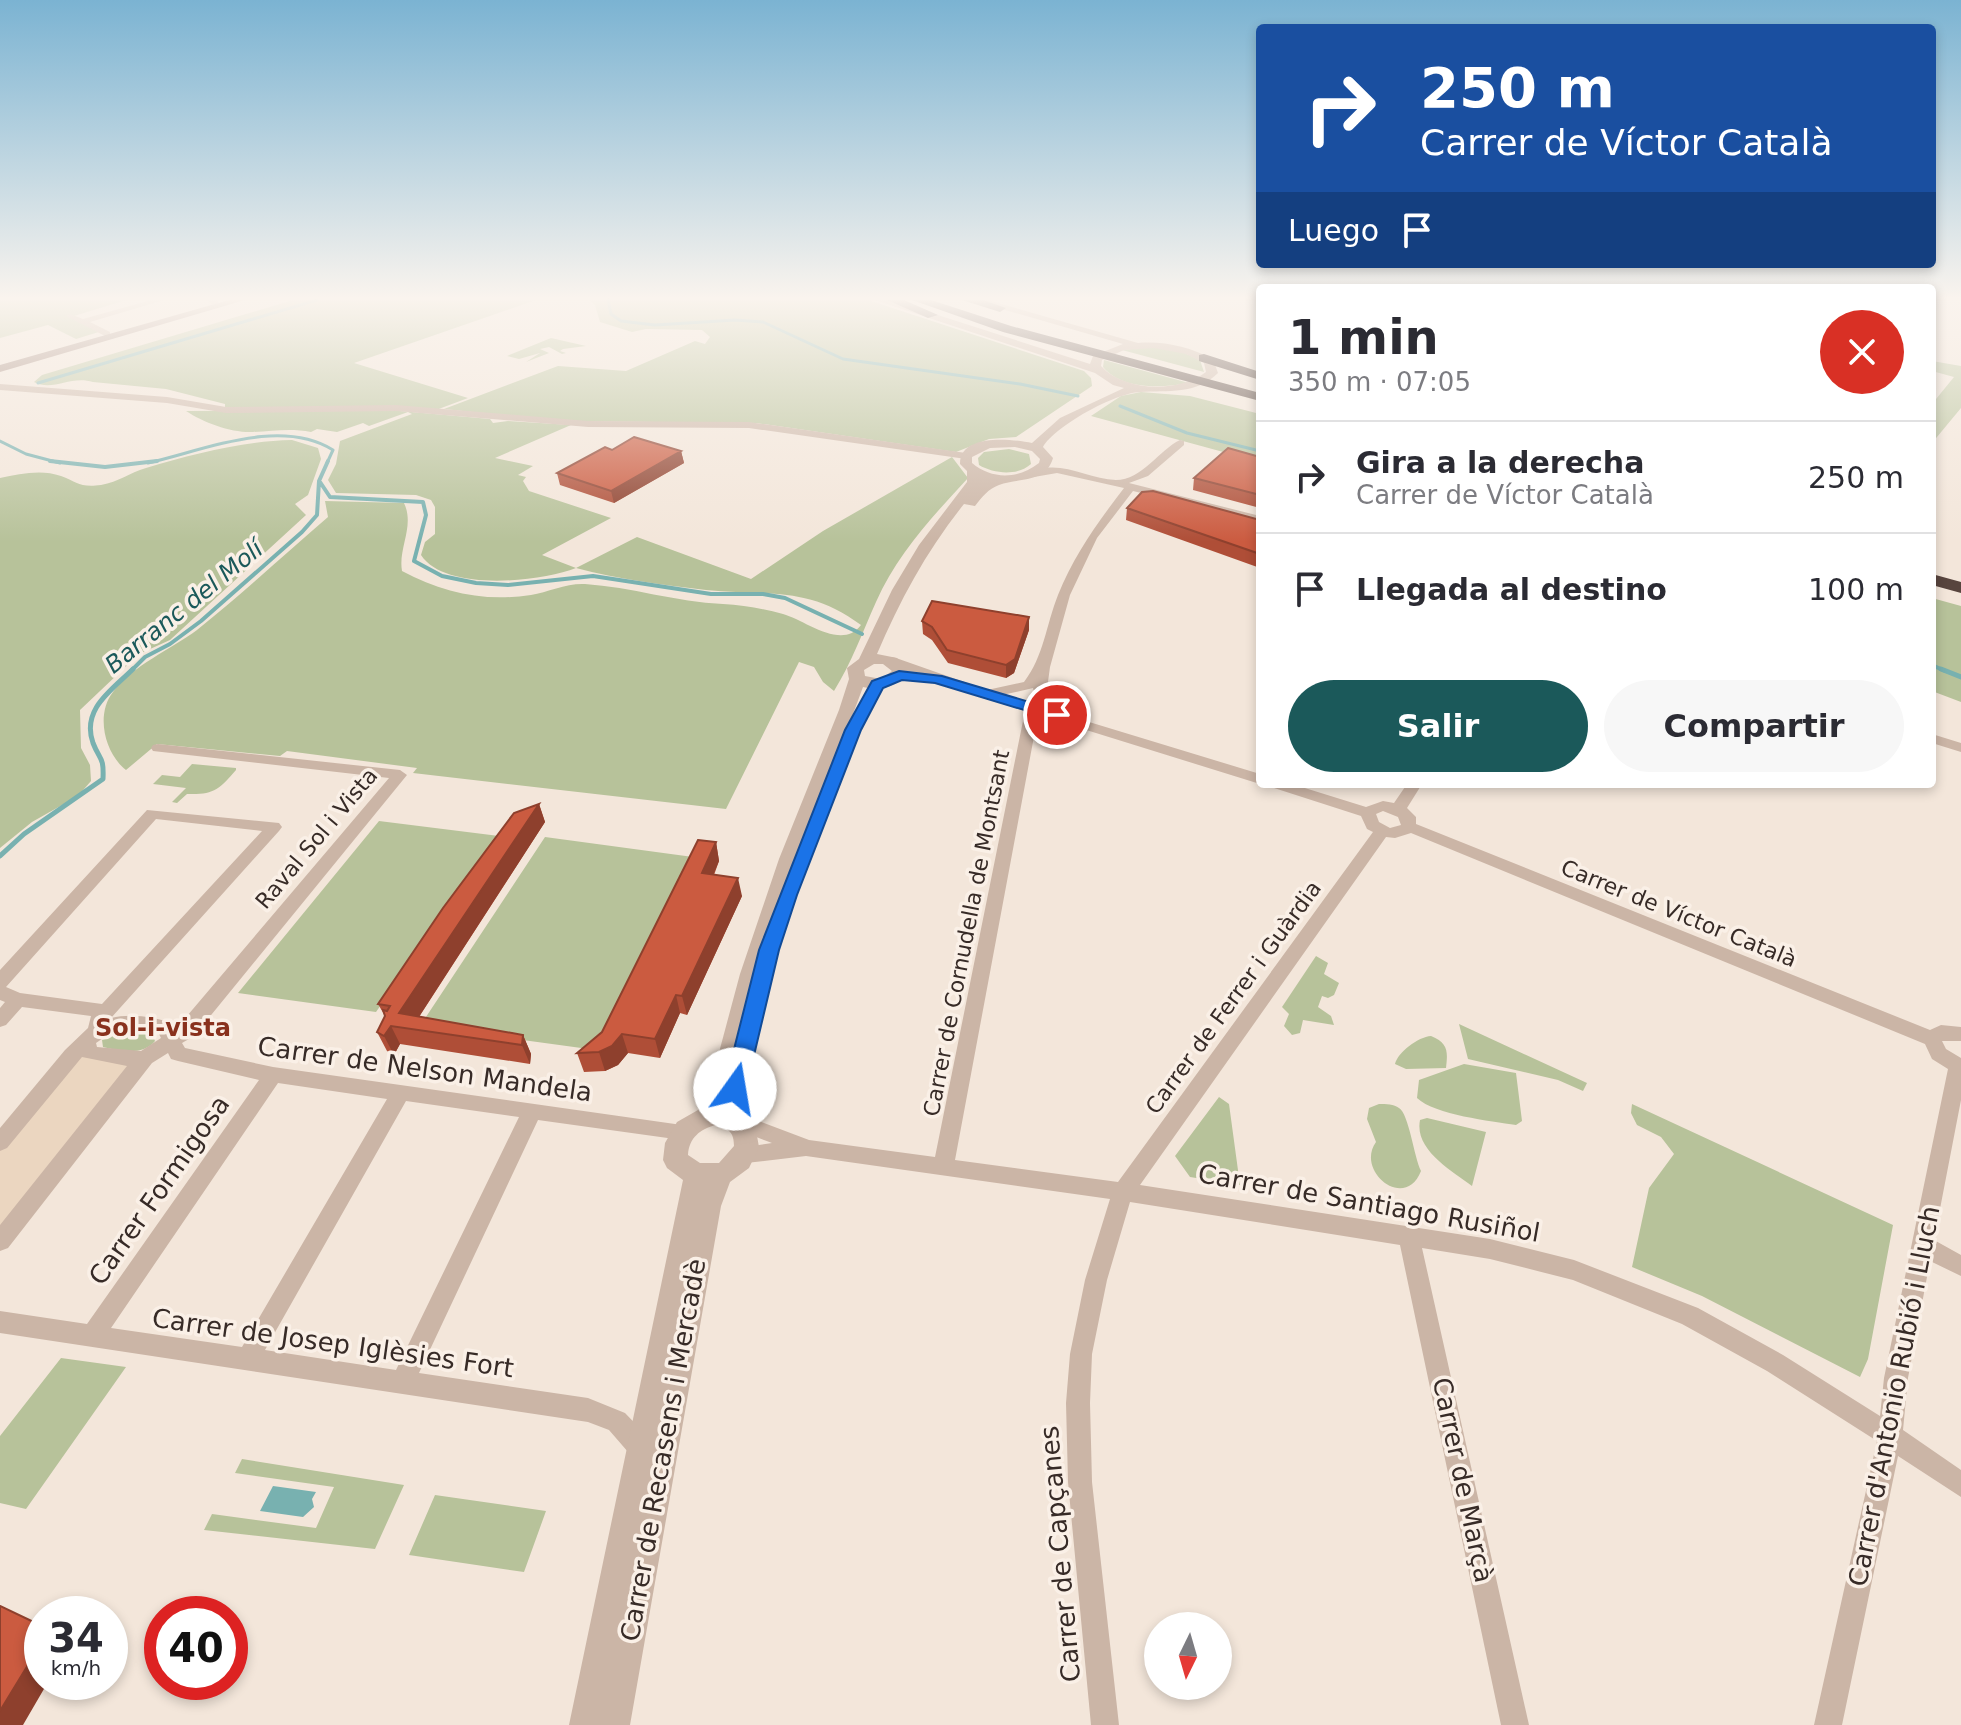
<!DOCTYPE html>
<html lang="es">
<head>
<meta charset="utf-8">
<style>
  body { margin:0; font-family:"DejaVu Sans",sans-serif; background:#f7f7f7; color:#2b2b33; height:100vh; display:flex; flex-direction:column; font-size:30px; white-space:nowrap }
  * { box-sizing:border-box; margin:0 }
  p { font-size:26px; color:#7c7c81 }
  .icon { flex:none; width:44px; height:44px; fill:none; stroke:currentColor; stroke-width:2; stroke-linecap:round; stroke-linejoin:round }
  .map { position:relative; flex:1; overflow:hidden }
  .details { position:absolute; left:1256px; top:284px; width:680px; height:504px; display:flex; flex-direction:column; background:#fff; border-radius:8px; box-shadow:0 4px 12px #0003 }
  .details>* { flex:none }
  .hud { position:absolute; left:1256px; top:24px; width:680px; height:244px; border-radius:8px; box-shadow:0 4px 12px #0003; background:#1a4fa0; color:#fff; overflow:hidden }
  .needle { width:52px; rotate:185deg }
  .buttons { position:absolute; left:1144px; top:1612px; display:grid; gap:16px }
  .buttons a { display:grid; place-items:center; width:88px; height:88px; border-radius:50%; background:#fff; box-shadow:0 4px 12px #0003; font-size:40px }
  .speed { position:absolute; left:24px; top:1596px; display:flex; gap:16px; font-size:40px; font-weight:700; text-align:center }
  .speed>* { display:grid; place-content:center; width:104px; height:104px; border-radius:50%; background:#fff; box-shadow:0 4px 12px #0003; line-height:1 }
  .speed small { font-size:20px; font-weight:400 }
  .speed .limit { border:12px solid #d22; background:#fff; color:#111 }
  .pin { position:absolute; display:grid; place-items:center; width:68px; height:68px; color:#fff; margin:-34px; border:4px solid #fff; border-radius:50%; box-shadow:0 2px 8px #0007 }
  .me { position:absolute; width:88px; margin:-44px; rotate:13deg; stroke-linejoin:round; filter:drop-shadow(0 0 6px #0008) }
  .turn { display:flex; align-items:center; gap:28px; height:168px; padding:0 32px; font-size:36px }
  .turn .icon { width:104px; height:104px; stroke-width:2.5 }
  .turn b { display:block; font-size:56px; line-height:68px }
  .then { display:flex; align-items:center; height:76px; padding:0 32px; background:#0003; gap:16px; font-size:30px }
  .round { display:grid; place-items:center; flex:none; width:84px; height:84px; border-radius:42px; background:#f7f7f7 }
  .summary { display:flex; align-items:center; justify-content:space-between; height:136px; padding:0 32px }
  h1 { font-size:48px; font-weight:700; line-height:60px }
  .cta { display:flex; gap:16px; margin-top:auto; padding:16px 32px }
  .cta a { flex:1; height:92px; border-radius:48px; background:#1b595a; color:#fff; font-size:32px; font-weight:700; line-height:92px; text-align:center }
  .cta a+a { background:#f7f7f7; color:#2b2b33 }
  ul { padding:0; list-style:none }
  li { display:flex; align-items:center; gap:24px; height:112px; padding:0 32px; border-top:2px solid #e1e1e2 }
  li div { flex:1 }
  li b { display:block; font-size:30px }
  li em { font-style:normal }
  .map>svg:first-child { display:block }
  .green { fill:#b7c29a }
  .plaza { fill:#ebd6c0 }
  .water { fill:#78b1b0 }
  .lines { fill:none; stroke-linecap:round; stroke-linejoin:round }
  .stream-far2 { stroke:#78b1b0; stroke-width:3 }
  .stream-far1 { stroke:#78b1b0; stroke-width:4 }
  .stream { stroke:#78b1b0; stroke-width:5 }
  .minor { fill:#cbb5a6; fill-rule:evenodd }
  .tertiary { fill:#cbb5a6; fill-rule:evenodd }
  .secondary { fill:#9f8377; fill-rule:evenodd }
  .motorway { fill:#58453e; fill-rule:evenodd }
  .wall { fill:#af4e37 }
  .shaded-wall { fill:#8e402d }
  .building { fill:#cb5b40; stroke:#8e402d; stroke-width:2 }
  .route { fill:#1a73e8; stroke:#114b97; stroke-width:2 }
  .labels { text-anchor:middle; stroke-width:7; stroke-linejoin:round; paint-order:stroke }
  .street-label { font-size:22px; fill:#372b27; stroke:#faf0e7 }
  .water-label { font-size:24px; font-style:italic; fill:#1b595a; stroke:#faf0e7 }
  .neighbourhood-label { font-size:24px; font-weight:bold; fill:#89311d; stroke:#faf0e7 }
  .near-street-label { font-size:26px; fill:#372b27; stroke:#faf0e7 }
</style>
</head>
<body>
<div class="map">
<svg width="1961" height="1725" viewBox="0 0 1961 1725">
  <rect width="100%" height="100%" fill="#f3e6da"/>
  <path class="green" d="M0,300H126L74,316L102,331L76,339L48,325L0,338Z
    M293,300H536L354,363L468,398L436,410L225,408V404L166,389L93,382C70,375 53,392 34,382L42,375Z
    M589,300H868L1084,371L1091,378L1092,386L1016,437L989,439L956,452L756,423L557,421L444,409L558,366L626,371L695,341L705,344L710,337L702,330L646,329L632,332L600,322L595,305Z
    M551,338L586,346L563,349L560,351L566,353L562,354L549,347L540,349L549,353L526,362L540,353L519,359L507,356Z
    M1150,347L1180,351L1200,360L1204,372L1122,350Z
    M1104,360L1189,383C1162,388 1122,390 1103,367Z
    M1932,361L1961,366V408L1932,443V404L1954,377L1932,371Z
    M1141,392L1190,396L1260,414V462L1091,416L1121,396Z
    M389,410L490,419L493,423L508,421L571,425L495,458L533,466L518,475L526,477L523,481L529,491L611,518L542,555L576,568L637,537L751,579L823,531L952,457L968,478C933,516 897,554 876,602C862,633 852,662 834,691L823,682L814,667L799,662L726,809L413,773L417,768L287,751L280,756L157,744L126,770C105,754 95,715 113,692C133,665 170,650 197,630C242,594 285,554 328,517L325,501L404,503C415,526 398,548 402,571C443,593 484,602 531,595C548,592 567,583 585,584C631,587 676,602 723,604C744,605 764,609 783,614C805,620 842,651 861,625C808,585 765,596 706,590C663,585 618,579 576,568C540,582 445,592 421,555L425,542L435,534V507L431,500L416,495L336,493L328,480L336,464L340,441L412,414L408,412L369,426L363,423L337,432L317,429L311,432C291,428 273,431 253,432C232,433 204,423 186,411Z
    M292,440L318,448L321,459L308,495L295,504L306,515L170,640L139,654L80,710L81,748L90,765L91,781L78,796L32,822L0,848V478C20,474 41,469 61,476C77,482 80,488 101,485C119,482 129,473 146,468C193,454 243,441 292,440Z
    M1009,449L1029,454L1031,464C1018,476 994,474 979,465L978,458L984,452Z
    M1932,598L1961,606V702L1932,691Z
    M192,764L236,768V770C219,790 213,795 187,794L177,803L172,802L186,788L153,784L162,775L180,777Z
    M379,821L499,836L376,1012L238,993Z
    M545,837L693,857L596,1050L420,1026Z
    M1316,956L1328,963L1324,974L1339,983L1334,995L1328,998L1322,996L1318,1007L1331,1016L1334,1025L1303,1020L1300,1033L1292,1035L1284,1026L1289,1014L1282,1007Z
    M1459,1024L1587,1083L1583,1091L1558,1080L1468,1059Z
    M123,1030L152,1034L155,1041C143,1056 120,1051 103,1047L102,1040Z
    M1431,1036C1448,1043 1448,1051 1446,1068L1406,1069L1395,1064C1398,1052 1418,1037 1431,1036Z
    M1464,1064L1516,1073L1522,1121L1516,1125C1491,1121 1435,1115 1417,1098L1419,1080Z
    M1219,1097L1229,1104L1240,1185L1190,1177L1175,1156Z
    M1379,1104C1386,1104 1394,1104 1399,1108C1409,1114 1414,1157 1421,1171C1405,1212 1355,1171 1376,1142L1367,1119L1369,1108Z
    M1632,1104L1893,1225L1868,1359L1860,1377L1702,1296L1632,1267L1649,1188L1674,1154L1661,1137L1637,1125L1631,1113Z
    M1427,1118L1486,1132L1472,1186C1452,1171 1414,1150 1420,1120Z
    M61,1358L126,1367L26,1509L0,1503V1436Z
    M242,1459L404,1485L375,1549L204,1530L212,1514L316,1528L334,1487L235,1473Z
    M435,1495L546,1511L524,1572L409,1555Z"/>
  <path class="plaza" d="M89,1053L145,1058L0,1241V1142L72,1055Z"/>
  <path class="water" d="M273,1486L316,1492L312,1499L314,1507L303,1517L260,1511Z"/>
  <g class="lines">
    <path class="stream-far2" d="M608,300L611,314L621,321L655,325L735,320L763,322L843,359L1020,384L1078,396
      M38,383L317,300
      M1120,406L1187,433L1260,451
      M0,441L26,454L60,463
      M148,463C205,450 280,417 333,450L327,463"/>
    <path class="stream-far1" d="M50,461L105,467L157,461
      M320,482L330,497L423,502L426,515L414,561L442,576L476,583L508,585L593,576L711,594H763L785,598L862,634
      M1932,665L1945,671
      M131,671L145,657L170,644L201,621L302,532L317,515L319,481L328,461"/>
    <path class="stream" d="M1941,669L1961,677
      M0,856L24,834L103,779C104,756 100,761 93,743C81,709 112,690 133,669"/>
    <path class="minor" d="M151,300H164L90,322L110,332V336L107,337L66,316L70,314L83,319Z
      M208,300H217L219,303L212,305Z
      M0,384L167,397L226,407L396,405L588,421L749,422L966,453L971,456L966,459L749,428L588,427L396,411L226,413L167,403L0,390Z
      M1180,440L1184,441V445L1148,476L1129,483L1260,516V522L1133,491L1097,538L1070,595L1050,667L1047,689L1053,711L1260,774V784L1038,715L955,1160L1118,1182L1373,832L1367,829L1361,816L1271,787L1269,784H1292L1366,807L1383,801L1394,803L1407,784H1422L1407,808L1416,817V824L1930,1030L1941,1025L1961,1027V1041H1942L1946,1049L1961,1058V1100L1934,1240L1961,1255V1276L1930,1261L1908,1378L1903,1430L1961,1470V1497L1898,1456L1842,1725H1814L1877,1441L1767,1371L1682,1324L1573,1280L1490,1259L1422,1248L1529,1725H1501L1400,1245L1130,1202L1107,1280L1092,1354L1090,1403L1092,1482L1119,1725H1091L1068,1482L1066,1403L1070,1354L1085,1280L1110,1199L806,1156L746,1163L739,1160L736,1154L739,1148L772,1143L733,1128L730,1122L733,1116L740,1114L809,1140L935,1157L1025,711L932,682L884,661L891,657L896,658L987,690L1024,682C1044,656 1046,625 1058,595C1074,555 1098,522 1124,488L1057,473L1034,477L1029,474C1057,457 1086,479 1116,480C1142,480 1159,450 1180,440ZM1033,688L1038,706L1002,695L1029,689ZM1383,811L1398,817L1401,825L1390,828L1379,822L1376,814ZM1411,833L1925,1044L1932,1059L1948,1069L1884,1378L1880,1416L1783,1355L1698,1308L1574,1260L1490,1239L1140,1185L1386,837L1395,838Z
      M1932,734L1961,743V752L1932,743Z
      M158,744L400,770L407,775L194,1036L182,1043L185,1048L273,1067L689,1126L692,1132L689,1138L682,1140L538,1120L419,1373L588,1398L625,1413L653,1442L656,1451L653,1460L644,1463L635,1460L609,1430L588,1422L0,1333V1311L87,1324L259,1080L178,1061L171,1059L168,1053L152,1063L8,1248L0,1251V1225L127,1066L82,1057L7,1148L0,1151V1128L65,1050L88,1028L91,1016L22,1007L6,1025L0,1027V1008L5,1002L0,1000V970L147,810L279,823L282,827L279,831L111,1018C131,1013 153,1017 172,1023L176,1029L389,778L153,751L151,748L153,745ZM156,819L262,831L102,1004L20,993L6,987ZM122,1030L159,1034L161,1038L141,1051L97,1047L96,1043L112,1032ZM278,1083L387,1099L242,1347L111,1328ZM406,1101L519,1117L396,1370L265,1350Z"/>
    <path class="tertiary" d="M875,300H891L1090,364L1093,356L1123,344L974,301L987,300L1138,343C1165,341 1189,347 1213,359L1218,373C1196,395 1168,390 1140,392C1115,393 1055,426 1043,447L1053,458C1046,483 1018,478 999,485C988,489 982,497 975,506L964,504C927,550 900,600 877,654L897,658L908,671C897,688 882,691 863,687L799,859L762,974L739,1064L747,1067L751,1074L741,1113L755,1125L759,1147L749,1168L730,1182L721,1206L630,1725H569L683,1180L667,1168L663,1160L665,1143L677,1122L698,1110L710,1086L740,974L779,859L839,710L849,679L847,668L859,659L892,590L919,545L967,482V471L960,464C960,433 1012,439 1032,443L1060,418L1124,388L1113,385L1095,373ZM1154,348L1186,354L1204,363L1206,372C1178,393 1125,392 1101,366L1102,360L1124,350ZM1015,447L1032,451L1040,459L1039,463C1019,479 992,480 972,463V457L990,448ZM874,664H883L892,671L881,679L865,676L864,670ZM716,1125C729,1129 734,1132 734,1146L719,1163H700L688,1155C689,1138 700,1129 716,1125Z"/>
    <path class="secondary" d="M229,300H245L0,372V365Z"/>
    <path class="motorway" d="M887,300H904L938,315L928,318Z
      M912,300H931L1011,326L1260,393V401L1003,332Z
      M962,300H983L1006,308L1000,312Z
      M1204,354L1260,372V380L1199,361V355Z
      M1932,574L1961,582V593L1932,585Z"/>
  </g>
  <path class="wall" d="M612,450L681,451L684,463L614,503L560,485L557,473Z
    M1260,457V508L1193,490L1194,478Z
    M1127,508L1260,520V568L1126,520Z
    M1029,617V630L1014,673L1006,678L948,663L932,640L923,634L922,621Z
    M539,804L545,822L419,1017L523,1035L531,1054L530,1064L400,1044L394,1055L387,1051L377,1032L385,1016L378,1004Z
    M716,842L719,861L714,875L742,896L687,1015L680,1013L660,1058L628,1053L618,1065L605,1071L584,1072L577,1053L602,1032Z"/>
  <path class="shaded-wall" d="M681,451L684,463L614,503L611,491Z
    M1029,617V630L1014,673L1006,678V665Z
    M539,804L545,822L411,1029L399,1013Z
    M716,842L719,861L706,892L702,873Z
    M738,878L742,896L687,1015L682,996Z
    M676,995L680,1013L660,1058L655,1039Z
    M391,1026L400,1044L394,1055L384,1036Z
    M622,1034L628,1053L618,1065L605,1071L599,1052Z
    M523,1035L531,1054L530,1064L522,1045Z
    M42,1642V1682H48L23,1725H0V1711Z"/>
  <path class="building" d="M634,437L681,451L611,491L557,473L605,447L612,450Z
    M1228,448L1260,457V495L1194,478Z
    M1153,491L1260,520V554L1127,508L1142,492Z
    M932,601L1029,617L1015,659L1006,665L947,650L932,627L922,621Z
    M539,804L399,1013L523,1035L522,1045L391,1026L384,1036L377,1032L385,1016L383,1010L387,1011L390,1006L378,1004L443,908L514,813Z
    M698,840L716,842L702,873L738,878L682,996L676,995L655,1039L622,1034L612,1046L599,1052L577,1053L602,1032Z
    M0,1606L42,1626V1642L0,1711Z"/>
  <linearGradient id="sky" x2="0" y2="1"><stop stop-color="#7bb3d2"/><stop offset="0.55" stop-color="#faf4ee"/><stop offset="1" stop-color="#faf4ee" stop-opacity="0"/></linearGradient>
  <rect width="1961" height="542" fill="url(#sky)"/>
  <path class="route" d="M899,671L942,676L1063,712L1065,715L1057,720L935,683L902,680L883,688L861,730L797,895L779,950L746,1089L743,1095L735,1098L727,1095L724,1089L759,950L845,730L872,681Z"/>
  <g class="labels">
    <g class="street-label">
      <text transform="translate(316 838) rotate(-50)" y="8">Raval Sol i Vista</text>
      <text transform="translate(1679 913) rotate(22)" y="8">Carrer de Víctor Català</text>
      <text transform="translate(966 933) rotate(-79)" y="8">Carrer de Cornudella de Montsant</text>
      <text transform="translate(1233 997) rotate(-54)" y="8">Carrer de Ferrer i Guàrdia</text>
    </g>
    <g class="water-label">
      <text transform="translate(184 607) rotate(-39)" y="8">Barranc del Molí</text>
    </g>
    <g class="neighbourhood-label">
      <text x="163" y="1036">Sol-i-vista</text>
    </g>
    <g class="near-street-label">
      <text transform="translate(425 1069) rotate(8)" y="9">Carrer de Nelson Mandela</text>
      <text transform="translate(159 1190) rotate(-55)" y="9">Carrer Formigosa</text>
      <text transform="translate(1369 1203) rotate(10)" y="9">Carrer de Santiago Rusiñol</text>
      <text transform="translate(333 1343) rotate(8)" y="9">Carrer de Josep Iglèsies Fort</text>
      <text transform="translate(1894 1396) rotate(-79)" y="9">Carrer d'Antonio Rubió i Lluch</text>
      <text transform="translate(663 1450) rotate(-80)" y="9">Carrer de Recasens i Mercadè</text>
      <text transform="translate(1463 1480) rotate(78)" y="9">Carrer de Marçà</text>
      <text transform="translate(1060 1554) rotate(-95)" y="9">Carrer de Capçanes</text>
    </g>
  </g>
</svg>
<div class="buttons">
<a><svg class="needle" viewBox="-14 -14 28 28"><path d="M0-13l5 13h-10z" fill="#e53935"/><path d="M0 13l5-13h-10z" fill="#7c7c81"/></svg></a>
</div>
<div class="speed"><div>34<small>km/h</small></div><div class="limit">40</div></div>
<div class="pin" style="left:1057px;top:715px;background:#d93025"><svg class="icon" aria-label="arrive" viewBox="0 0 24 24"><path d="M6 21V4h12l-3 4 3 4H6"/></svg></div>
<svg class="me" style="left:735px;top:1089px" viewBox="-20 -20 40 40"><circle r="19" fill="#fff"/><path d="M0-13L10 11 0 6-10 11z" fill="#1a73e8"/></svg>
<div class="hud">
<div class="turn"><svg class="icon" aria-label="right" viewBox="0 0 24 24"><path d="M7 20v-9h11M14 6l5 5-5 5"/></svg><div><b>250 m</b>Carrer de Víctor Català</div></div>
<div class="then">Luego<svg class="icon" aria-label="arrive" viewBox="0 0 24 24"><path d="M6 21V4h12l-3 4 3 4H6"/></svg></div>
</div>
<section class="details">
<div class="summary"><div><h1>1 min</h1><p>350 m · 07:05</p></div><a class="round" style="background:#d93025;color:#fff"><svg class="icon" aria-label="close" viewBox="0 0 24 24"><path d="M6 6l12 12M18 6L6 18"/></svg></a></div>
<ul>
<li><svg class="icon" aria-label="right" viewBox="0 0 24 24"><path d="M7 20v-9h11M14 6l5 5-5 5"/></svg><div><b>Gira a la derecha</b><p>Carrer de Víctor Català</p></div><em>250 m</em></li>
<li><svg class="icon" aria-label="arrive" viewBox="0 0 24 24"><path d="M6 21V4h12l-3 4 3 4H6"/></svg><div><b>Llegada al destino</b></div><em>100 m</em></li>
</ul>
<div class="cta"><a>Salir</a><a>Compartir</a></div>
</section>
</div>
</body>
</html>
